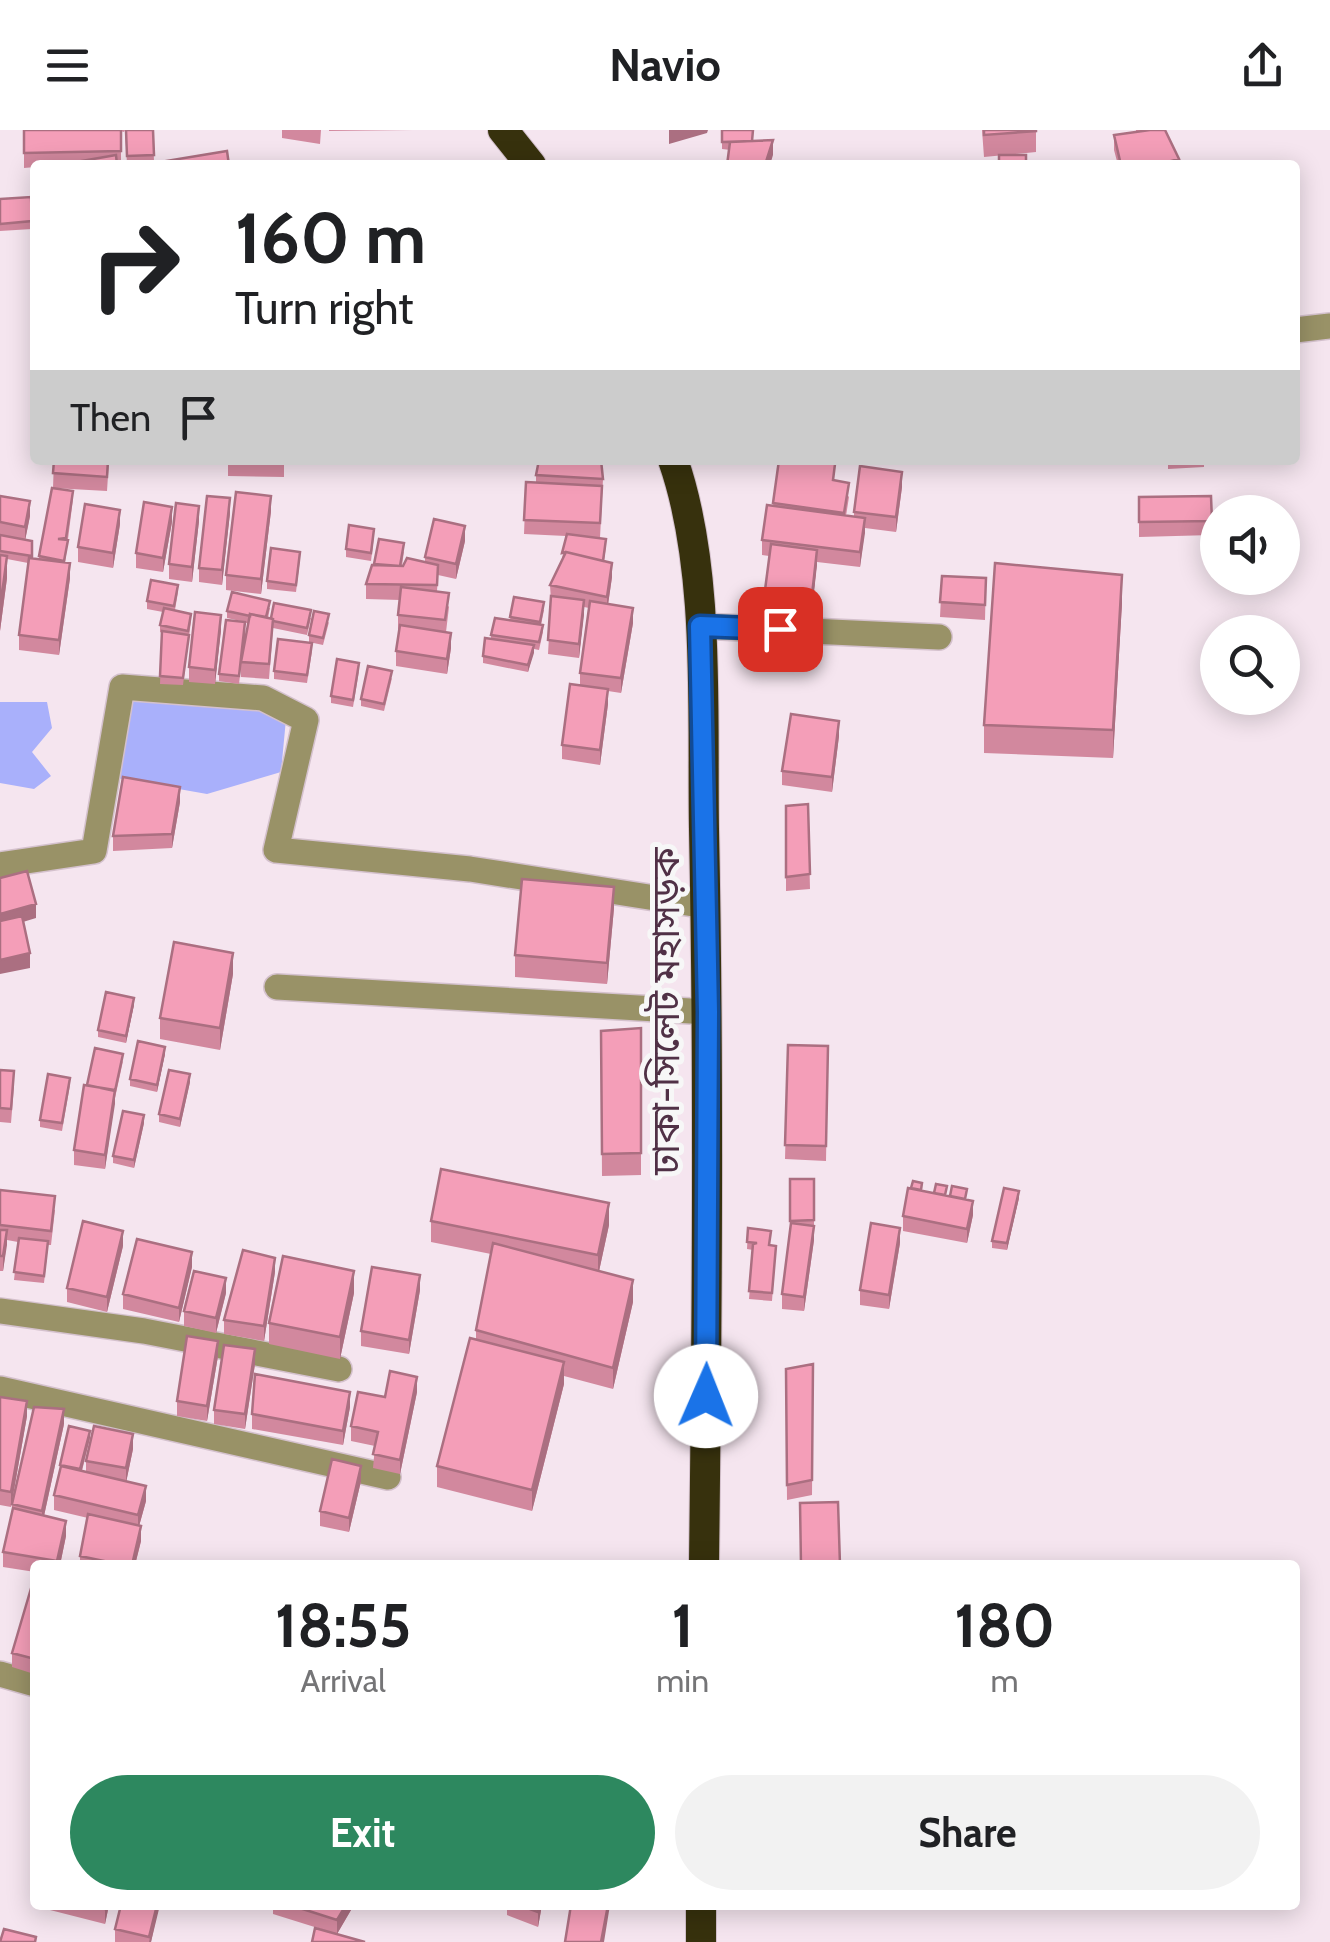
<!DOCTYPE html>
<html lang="en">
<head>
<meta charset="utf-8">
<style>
  body { margin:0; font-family:Cabin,"Noto Sans Bengali",sans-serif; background:#f2f2f2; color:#202124; height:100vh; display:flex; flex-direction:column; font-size:38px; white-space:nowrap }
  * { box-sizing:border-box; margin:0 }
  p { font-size:32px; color:#757577 }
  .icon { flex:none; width:55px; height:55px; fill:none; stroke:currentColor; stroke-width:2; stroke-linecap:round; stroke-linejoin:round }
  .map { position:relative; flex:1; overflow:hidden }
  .panel { position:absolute; left:30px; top:1430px; width:1270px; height:350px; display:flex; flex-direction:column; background:#fff; border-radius:10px; box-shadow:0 5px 25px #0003 }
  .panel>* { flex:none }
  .guide { position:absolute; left:30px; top:30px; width:1270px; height:305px; border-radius:10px; box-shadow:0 5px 25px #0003; background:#fff; color:#202124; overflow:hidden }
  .controls { position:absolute; left:1200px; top:365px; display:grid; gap:20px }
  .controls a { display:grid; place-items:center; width:100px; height:100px; border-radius:50%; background:#fff; box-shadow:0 5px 25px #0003; font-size:50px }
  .pin { position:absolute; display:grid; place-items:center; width:85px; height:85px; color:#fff; margin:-42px; border-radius:20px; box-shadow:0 5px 15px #0006 }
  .me { position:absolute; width:110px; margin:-55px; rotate:1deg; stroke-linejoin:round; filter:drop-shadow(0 0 8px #0008) }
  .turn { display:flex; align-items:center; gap:35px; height:210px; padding:0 40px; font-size:45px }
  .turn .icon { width:130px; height:130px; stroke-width:2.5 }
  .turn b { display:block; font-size:70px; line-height:85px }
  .then { display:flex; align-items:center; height:95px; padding:0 40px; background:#0003; gap:20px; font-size:38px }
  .eta { display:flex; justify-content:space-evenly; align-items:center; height:170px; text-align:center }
  .eta b { font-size:60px; font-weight:800; line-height:70px }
  .primary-button { display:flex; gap:20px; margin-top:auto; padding:20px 40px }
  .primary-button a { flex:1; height:115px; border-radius:60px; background:#2d885f; color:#fff; font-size:40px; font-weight:800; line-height:115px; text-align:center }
  .primary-button a+a { background:#f2f2f2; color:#202124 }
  header { display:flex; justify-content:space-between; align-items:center; height:130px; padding:0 40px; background:#fff; font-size:45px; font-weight:800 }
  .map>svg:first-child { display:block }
  .water { fill:#a9b0fb }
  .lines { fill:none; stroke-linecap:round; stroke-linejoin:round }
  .minor-casing { stroke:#d4c1cd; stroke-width:28 }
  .highway-casing { stroke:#d4c1cd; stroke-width:32 }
  .minor { stroke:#999267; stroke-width:25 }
  .highway { stroke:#37310d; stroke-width:30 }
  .wall { fill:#d2889e; fill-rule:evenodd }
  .shaded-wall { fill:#ab6f81 }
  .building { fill:#f49eb8; stroke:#ab6f81; stroke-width:2.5 }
  .route-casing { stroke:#114b97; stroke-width:25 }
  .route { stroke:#1a73e8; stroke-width:18 }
  .labels { text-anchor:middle; stroke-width:10; stroke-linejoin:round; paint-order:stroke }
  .street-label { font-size:38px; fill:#503146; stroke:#f7f7f7 }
</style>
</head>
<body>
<header><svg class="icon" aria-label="menu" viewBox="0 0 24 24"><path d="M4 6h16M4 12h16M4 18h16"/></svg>Navio<svg class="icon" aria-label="share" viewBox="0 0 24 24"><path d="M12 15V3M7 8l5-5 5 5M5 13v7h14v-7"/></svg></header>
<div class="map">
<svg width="1330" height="1812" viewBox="0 0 1330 1812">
  <rect width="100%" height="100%" fill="#f5e5ef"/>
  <path class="water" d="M125,567L267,576L286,589L281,642L207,664L111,647Z
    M0,572H47L52,598L32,622L51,646L34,659L0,653Z"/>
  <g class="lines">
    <defs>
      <path id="minor" d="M1295,200L1330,196
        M700,496L939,507
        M0,735L94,721L122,557L263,568L306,590L276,720L470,739L706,776
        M277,857L708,882
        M0,1181L144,1201L339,1239
        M0,1259L388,1347
        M0,1544L35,1554"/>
      <path id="highway" d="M503,0L531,35
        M673,330C711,438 702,584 704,699C709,944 707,1190 704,1435
        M701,1812V1775"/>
    </defs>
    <use href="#minor" class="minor-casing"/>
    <use href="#highway" class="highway-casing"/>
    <use href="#minor" class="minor"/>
    <use href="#highway" class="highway"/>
  </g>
  <path class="wall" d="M24,0H125L124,2L121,1V35H35V37L24,38Z
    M125,0H153L154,32L127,34Z
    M282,0H321L320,14L282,8Z
    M329,0H413L329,1Z
    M722,0L753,11L773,25L722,19Z
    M982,0H1036V22L984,27Z
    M1136,0H1165L1179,35H1118L1114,20V5L1136,2Z
    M31,67L32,99L0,101V69Z
    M54,330H109L107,361L53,358Z
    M228,330H284V347L228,346Z
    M779,330L835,350L849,367L846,386L854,387V382L902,357L896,402L865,398L860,437L817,432L812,480L765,475L769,426L762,425V410L773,376Z
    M1168,330H1204V337L1168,339Z
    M536,345L603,349L600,408L606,416L604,431L612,447L608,474L633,493L621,563L608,561V574L600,635L562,629V615L580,556V543L589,478L584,477L579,528L548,524L551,470L550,455L562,429L566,406L524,404L526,352L536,353Z
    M0,366L30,386L25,410L32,411V428L39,429V426L73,369L65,433L70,448L59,525L19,520V505L28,433L7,429V448L0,501Z
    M1211,366L1212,405L1139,407V367Z
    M271,381L261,464L226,460V445Z
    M230,383L222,455L199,452V438Z
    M199,391L192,452L169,449V434Z
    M172,392L163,442L136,438V423Z
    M120,394L113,438L78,432V417Z
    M374,406L371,431L346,427V419Z
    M465,411L456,449L438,445L437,461L449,477L446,502L451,518L447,544L396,536V521L399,499H398V485L400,470L366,469V454L404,421L402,436L425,432V427Z
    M300,429L296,462L267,459V451Z
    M942,446L986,448L985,490L940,487Z
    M178,462L175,480L191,491L183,555L160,554L162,503L160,502V495L163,482L147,479V471Z
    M514,467L544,480L541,495L543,502L539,520L534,519L528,542L483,533V526L491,509V505L510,490Z
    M1122,473L1113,628L984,623V595Z
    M270,478L268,488H311L307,505L273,498L269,549L241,547V537L239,554L219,551V544L245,492L227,488V481ZM245,493H248L243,525L245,500Z
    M329,492L323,515L309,512V505Z
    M221,500L215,554L189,552V537Z
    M312,521L307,553L274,549V541Z
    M359,541L353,577L331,573V566Z
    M392,548L384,581L361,576V569Z
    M839,606L832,662L782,655V641Z
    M180,672L172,718L113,721V706Z
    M808,674L810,759L786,761V676Z
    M614,778L607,854L515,847V825Z
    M233,844L220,920L160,909V888Z
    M134,875L126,913L98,907V900Z
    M641,898V1045L602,1046L601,901Z
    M788,915L828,916L826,1031L785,1029Z
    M165,924L157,962L130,956V949Z
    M123,931L115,968L105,1039L74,1035V1020L87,956Z
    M0,940L14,956L11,993L0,992Z
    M190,952L180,997L159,992V984Z
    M70,955L62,1001L40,997V990Z
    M144,993L134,1038L113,1033V1026Z
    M790,1049H814V1110L804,1181L782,1179V1164L790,1098Z
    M0,1060L55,1080L51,1115H48L44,1153L14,1150L18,1112L7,1110L3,1141H0Z
    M922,1061L966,1069L973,1085L967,1113L903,1101V1086Z
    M1019,1068L1007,1120L992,1118V1111Z
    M431,1091L609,1095L599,1141L633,1172L613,1259L564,1246V1254L532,1381L437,1357V1336L476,1210V1200L491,1124L431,1112Z
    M748,1098L770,1116H776L772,1171L749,1169L753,1120L747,1119Z
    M900,1113L889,1179L860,1175V1160Z
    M123,1116L107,1182L67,1172V1158Z
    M192,1137L179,1192L123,1179V1164Z
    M275,1142L264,1211L224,1204V1190Z
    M420,1160L409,1224L361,1216V1201Z
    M226,1163L216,1203L184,1196V1181Z
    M354,1163L340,1229L269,1214V1193Z
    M218,1226L207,1291L177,1286V1271Z
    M255,1234L245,1299L214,1294V1280Z
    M813,1234L812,1365L787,1370L786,1254Z
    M417,1262L400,1344L373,1338L375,1316L351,1311V1296L385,1267Z
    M0,1267L27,1286L11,1377L0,1375Z
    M350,1277L343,1315L252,1299V1284Z
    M64,1294L44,1386L66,1406L60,1435H35V1442L3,1437V1422L12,1381V1374Z
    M90,1308L82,1341L86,1342V1331L133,1319L126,1352L146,1371L139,1396L141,1411L135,1435H80V1426L88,1388L54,1380V1365Z
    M361,1351L349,1402L320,1396V1381Z
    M35,1456V1530L31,1543L12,1537V1523Z
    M50,1775H109L105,1794L50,1780Z
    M159,1775L151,1812H115V1799Z
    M273,1775H351V1780L337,1804L273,1784Z
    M507,1775H542L538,1797L507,1785Z"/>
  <path class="shaded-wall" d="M669,0H708L707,3L669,14Z
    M773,10V25L770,35H765Z
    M1179,29V35H1156Z
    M902,342V357L896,402V387Z
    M271,366V381L261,464V449Z
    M230,368V383L222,455V440Z
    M30,371V386L25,411V397Z
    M199,376V391L192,452V437Z
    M172,377V392L163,442V428Z
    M120,380V394L113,438V423Z
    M865,388V403L860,437V422Z
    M465,396V411L456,449V434Z
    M817,420V435L812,480V465Z
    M7,426V448L0,501V479Z
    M70,433V448L59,525V510Z
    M612,433V447L607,482V467Z
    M1122,445V473L1113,628V600Z
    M584,470V485L579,528V514Z
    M633,478V493L621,563V548Z
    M221,485V500L215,554V540Z
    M451,503V518L447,544V529Z
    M534,515V523L528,542V535Z
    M608,559V574L600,635V620Z
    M839,591V606L832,662V647Z
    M180,657V672L172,718V704Z
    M614,757V778L607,854V833Z
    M36,774V788L0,799V784Z
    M30,823V838L0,844V830Z
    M233,823V844L220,920V898Z
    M134,868V875L126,913V906Z
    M165,917V924L157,962V955Z
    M190,944V952L180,997V989Z
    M115,960V974L105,1039V1025Z
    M144,985V993L134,1038V1030Z
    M1019,1061V1068L1007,1120V1113Z
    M973,1071V1085L967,1113V1099Z
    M609,1073V1095L598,1146V1125Z
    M814,1096V1110L804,1181V1167Z
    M900,1098V1113L889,1179V1165Z
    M7,1100V1115L3,1141V1126Z
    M123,1101V1116L107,1182V1167Z
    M192,1122V1137L179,1192V1178Z
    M275,1128V1142L264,1211V1196Z
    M354,1141V1163L340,1229V1207Z
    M420,1145V1160L409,1224V1210Z
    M226,1148V1163L216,1203V1188Z
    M633,1150V1172L613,1259V1238Z
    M218,1211V1226L207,1291V1276Z
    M255,1219V1234L245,1299V1284Z
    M564,1232V1254L532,1381V1360Z
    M417,1247V1262L400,1344V1330Z
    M350,1262V1277L343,1315V1301Z
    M27,1271V1286L11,1377V1362Z
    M64,1279V1294L42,1395V1381Z
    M90,1301V1308L80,1347V1339Z
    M133,1304V1319L126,1353V1338Z
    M361,1336V1351L349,1402V1388Z
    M146,1356V1371L138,1400V1385Z
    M66,1391V1406L60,1435H57Z
    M141,1396V1411L135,1435H132Z
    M35,1515V1530L31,1543V1528Z
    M106,1775H109L105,1794V1779Z
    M157,1775H159V1779L151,1812H149Z
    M346,1775H351V1780L337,1804V1790Z
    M539,1775H542L538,1797V1782Z
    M608,1775H610L604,1812H601Z"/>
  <path class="building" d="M24,0H121V21L24,23Z
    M126,0H153L154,25L127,26Z
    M722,0H753L752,11L722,12Z
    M984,0H1036V1L984,5Z
    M1150,0H1165L1179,29L1156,35H1121L1114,5Z
    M773,10L765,35H727L730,12Z
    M227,21L229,35H160V32Z
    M116,25L117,35H59Z
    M999,25H1026V35H999Z
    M31,67L32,91L0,94V69Z
    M54,330H108L107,347L53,343Z
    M228,330H284V333Z
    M539,330H601L603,349L536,345Z
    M779,330H808L835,334L833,350L849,353L844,383L773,373Z
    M860,336L902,342L896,387L854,382Z
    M526,352L602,356L600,393L524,390Z
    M52,358L73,361L66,408L58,409L68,410L64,431L39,426Z
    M236,362L271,366L261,449L226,445Z
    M0,366L30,371L25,397L0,392Z
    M207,366L230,368L222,440L199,438Z
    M1211,366L1212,391L1139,392V367Z
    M144,372L172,377L163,428L136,423Z
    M176,373L199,376L192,437L169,434Z
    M85,374L120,380L113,423L78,417Z
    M767,375L865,388L860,422L762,410Z
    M434,389L465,396L456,434L425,427Z
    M349,395L374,399L371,423L346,419Z
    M567,404L606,409L603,431L566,422L562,423Z
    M0,405L32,411V426L0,421Z
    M379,409L404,413L400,436L374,434Z
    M771,414L817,420L812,465L765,460Z
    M271,418L300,422L296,455L267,451Z
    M566,422L612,433L607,467L550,455Z
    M0,425L7,426L0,479Z
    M29,428L70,433L59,510L19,505Z
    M407,428L438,435L437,455L366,454L372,435L403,436Z
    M995,433L1122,445L1113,600L984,595Z
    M942,446L986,448L985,475L940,472Z
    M151,450L178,455L174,476L147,471Z
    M401,457L449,463L445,490L398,485Z
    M232,462L270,471L266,487L250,484V486L227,481Z
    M551,466L584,470L579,514L548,510Z
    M514,467L544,472L540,492L510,487Z
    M590,471L633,478L621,548L580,543Z
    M274,473L311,480L307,498L273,491V489L271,488Z
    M164,478L191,484L188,501L160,495Z
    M314,481L329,484L323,508L309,505Z
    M195,482L221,485L215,540L189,537Z
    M250,484L273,489L269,534L241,532Z
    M495,488L543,495L539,512L491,505Z
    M226,490L245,492L239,546L219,544Z
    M400,495L451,503L447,529L396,521Z
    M162,501L189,505L183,548L160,546Z
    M485,508L534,515L528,535L483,526Z
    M278,509L312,513L307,545L274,541Z
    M337,529L359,533L353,570L331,566Z
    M368,536L392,541L384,574L361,569Z
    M570,554L608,559L600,620L562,615Z
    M791,584L839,591L832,647L782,641Z
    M123,647L180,657L172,704L113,706Z
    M808,674L810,744L786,747V676Z
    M27,741L36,774L0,784V748Z
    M522,749L614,757L607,833L515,825Z
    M22,786L30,823L0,830V791Z
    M174,812L233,823L220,898L160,888Z
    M106,862L134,868L126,906L98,900Z
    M641,898V1023L602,1024L601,901Z
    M138,911L165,917L157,955L130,949Z
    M788,915L828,916L826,1016L785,1015Z
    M95,918L123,924L115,961L87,955Z
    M0,940L14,941L11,979L0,978Z
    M169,940L190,944L180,989L159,984Z
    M48,944L70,948L62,993L40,990Z
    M84,955L115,960L105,1025L74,1020Z
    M123,981L144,985L134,1030L113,1026Z
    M441,1039L609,1073L598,1125L431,1091Z
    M790,1049H814V1090L790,1091Z
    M913,1051L922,1053L921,1060L911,1058Z
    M936,1054L947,1056L945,1065L934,1063Z
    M952,1056L967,1059L965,1069L950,1066Z
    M908,1058L973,1071L967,1099L903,1086Z
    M1004,1058L1019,1061L1007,1113L992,1111Z
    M0,1060L55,1066L51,1101L0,1095Z
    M83,1091L123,1101L107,1167L67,1158Z
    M791,1093L814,1096L804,1167L782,1164Z
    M871,1093L900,1098L889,1165L860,1160Z
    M748,1098L771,1101L769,1115L776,1116L772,1163L749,1161L753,1114L757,1113L747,1112Z
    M0,1100H7L3,1126H0Z
    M19,1108L48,1111L44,1146L14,1142Z
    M137,1109L192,1122L179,1178L123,1164Z
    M493,1113L633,1150L613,1238L476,1200Z
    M243,1120L275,1128L264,1196L224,1190Z
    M283,1126L354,1141L340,1207L269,1193Z
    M372,1137L420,1145L409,1210L361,1201Z
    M194,1141L226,1148L216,1188L184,1181Z
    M187,1206L218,1211L207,1276L177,1271Z
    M470,1208L564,1232L532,1360L437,1336Z
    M224,1215L255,1219L245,1284L214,1280Z
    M813,1234L812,1350L787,1355L786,1239Z
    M390,1241L417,1247L400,1330L373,1324L378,1302L351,1296L358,1262L385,1267Z
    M255,1244L350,1262L343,1301L252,1284Z
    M0,1267L27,1271L11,1362L0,1360Z
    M34,1277L64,1279L42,1381L12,1374Z
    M69,1296L90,1301L80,1339L60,1335Z
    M94,1296L133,1304L126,1338L86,1331Z
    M332,1329L361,1336L349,1388L320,1381Z
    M61,1336L146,1356L138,1385L54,1365Z
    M838,1372L840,1435H801L800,1373Z
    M13,1378L66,1391L57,1431L3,1422Z
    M88,1384L141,1396L132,1435H123L80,1426Z
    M32,1455L35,1456V1515L31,1528L12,1523Z
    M89,1775H106L105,1779Z
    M121,1775H157L149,1807L115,1799Z
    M290,1775H346L337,1790Z
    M519,1775H539L538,1782Z
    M571,1775H608L601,1812H565Z
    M315,1798L365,1812H312Z
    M4,1799L36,1807L35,1812H0Z"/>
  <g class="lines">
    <defs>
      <path id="route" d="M706,1266L708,882L700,496L780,499"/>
    </defs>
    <use href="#route" class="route-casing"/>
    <use href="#route" class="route"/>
  </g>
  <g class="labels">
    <g class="street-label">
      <text transform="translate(666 881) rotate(-90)" y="13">ঢাকা-সিলেট মহাসড়ক</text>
    </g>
  </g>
</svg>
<div class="controls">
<a><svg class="icon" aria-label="sound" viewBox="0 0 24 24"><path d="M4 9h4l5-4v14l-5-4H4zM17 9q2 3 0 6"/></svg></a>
<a><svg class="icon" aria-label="search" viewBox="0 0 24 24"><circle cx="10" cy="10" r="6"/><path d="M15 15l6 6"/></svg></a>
</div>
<div class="pin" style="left:780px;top:499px;background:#d93025"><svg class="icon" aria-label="arrive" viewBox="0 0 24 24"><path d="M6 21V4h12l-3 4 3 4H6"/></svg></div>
<svg class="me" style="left:706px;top:1266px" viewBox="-20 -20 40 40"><circle r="19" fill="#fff"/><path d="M0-13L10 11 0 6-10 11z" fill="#1a73e8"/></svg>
<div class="guide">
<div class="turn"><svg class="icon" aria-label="right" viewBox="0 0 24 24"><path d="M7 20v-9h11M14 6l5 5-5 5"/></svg><div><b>160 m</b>Turn right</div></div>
<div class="then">Then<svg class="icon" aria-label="arrive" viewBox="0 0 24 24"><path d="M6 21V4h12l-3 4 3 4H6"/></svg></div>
</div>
<section class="panel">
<div class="eta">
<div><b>18:55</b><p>Arrival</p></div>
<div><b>1</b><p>min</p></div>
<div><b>180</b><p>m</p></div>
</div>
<div class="primary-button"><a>Exit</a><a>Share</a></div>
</section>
</div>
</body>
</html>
